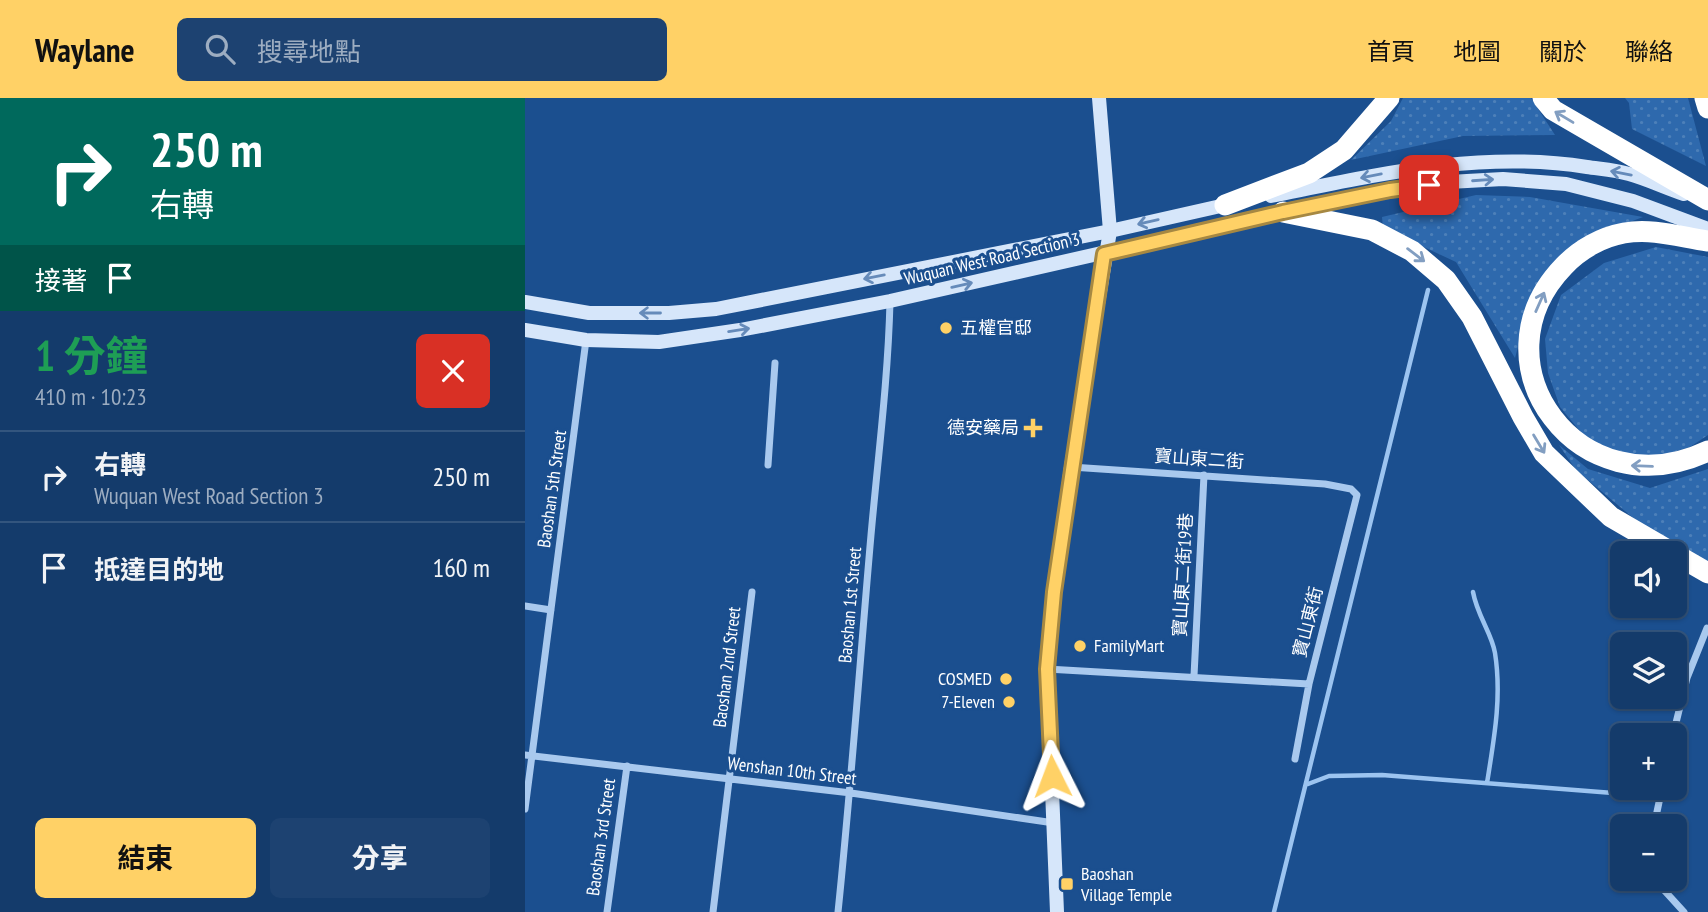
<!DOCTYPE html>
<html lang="zh-TW">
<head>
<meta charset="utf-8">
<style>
  body { margin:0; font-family:"PT Sans Narrow","Noto Sans TC",sans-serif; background:#1d4271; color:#f1f3f6; height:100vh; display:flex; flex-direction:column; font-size:26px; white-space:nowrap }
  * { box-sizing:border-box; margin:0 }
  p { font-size:23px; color:#9dadc1 }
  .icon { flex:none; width:38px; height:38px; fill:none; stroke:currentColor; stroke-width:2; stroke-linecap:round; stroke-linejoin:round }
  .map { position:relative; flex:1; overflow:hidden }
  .details { display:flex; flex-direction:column; background:#143b6b; width:525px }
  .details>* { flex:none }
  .guide { background:#00695c; color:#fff; overflow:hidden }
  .buttons { position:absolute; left:1085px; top:443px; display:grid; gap:14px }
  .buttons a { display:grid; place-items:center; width:77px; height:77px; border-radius:10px; background:#143b6b; box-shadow:0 2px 5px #0004,0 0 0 2px #33557e; font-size:35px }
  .pin { position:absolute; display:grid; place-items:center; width:60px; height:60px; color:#fff; margin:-30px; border-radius:14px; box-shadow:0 4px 10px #0006 }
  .me { position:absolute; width:77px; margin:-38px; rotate:357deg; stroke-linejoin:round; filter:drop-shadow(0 0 5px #0008) }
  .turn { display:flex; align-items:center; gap:24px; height:147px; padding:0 35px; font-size:32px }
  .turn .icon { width:91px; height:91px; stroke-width:2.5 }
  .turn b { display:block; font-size:49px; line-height:60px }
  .then { display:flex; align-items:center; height:66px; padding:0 35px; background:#0003; gap:14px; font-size:26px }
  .round { display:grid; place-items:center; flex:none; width:74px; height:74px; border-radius:10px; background:#1d4271 }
  .head { display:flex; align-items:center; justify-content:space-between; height:119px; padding:0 35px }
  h1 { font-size:42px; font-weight:700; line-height:52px; color:#1e9e55 }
  .cta { display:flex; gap:14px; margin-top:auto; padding:14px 35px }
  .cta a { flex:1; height:80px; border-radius:10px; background:#ffd166; color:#111; font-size:28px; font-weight:700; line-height:80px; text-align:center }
  .cta a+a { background:#1d4271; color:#f1f3f6 }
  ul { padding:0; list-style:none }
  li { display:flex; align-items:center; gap:21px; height:91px; padding:0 35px; border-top:2px solid #33557e }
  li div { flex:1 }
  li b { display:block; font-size:26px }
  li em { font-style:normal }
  header { display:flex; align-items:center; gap:42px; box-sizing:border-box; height:98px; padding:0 35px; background:#ffd166; color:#111 }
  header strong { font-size:33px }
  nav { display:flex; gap:38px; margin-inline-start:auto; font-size:24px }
  .search { width:490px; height:63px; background:#1d4271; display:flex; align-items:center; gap:18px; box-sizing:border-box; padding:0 24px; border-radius:10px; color:#9dadc1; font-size:26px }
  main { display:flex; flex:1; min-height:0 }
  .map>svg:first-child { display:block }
  .grass { fill:url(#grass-dots) }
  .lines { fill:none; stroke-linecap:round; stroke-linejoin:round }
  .stream { stroke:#9cc4f0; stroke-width:4.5 }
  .street { stroke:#a9c9ee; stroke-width:7 }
  .secondary { stroke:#d6e6fa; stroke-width:14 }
  .highway { stroke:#fff; stroke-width:21 }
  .oneway { stroke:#829ec1 }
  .oneway2 { stroke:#668bba }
  .route-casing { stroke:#a68842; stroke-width:18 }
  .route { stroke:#ffd166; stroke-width:12 }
  .poi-dot { fill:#ffd166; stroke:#1b4f8f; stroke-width:2.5 }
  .labels { text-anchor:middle; stroke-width:6; stroke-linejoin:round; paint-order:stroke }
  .street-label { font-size:18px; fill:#fff; stroke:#1b4f8f }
  .poi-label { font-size:18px; fill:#fff; stroke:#1b4f8f; text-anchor:start }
</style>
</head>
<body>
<header>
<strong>Waylane</strong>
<div class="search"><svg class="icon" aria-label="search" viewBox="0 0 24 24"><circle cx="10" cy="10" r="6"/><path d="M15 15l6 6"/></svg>搜尋地點</div>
<nav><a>首頁</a><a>地圖</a><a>關於</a><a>聯絡</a></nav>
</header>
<main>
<section class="details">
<div class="guide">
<div class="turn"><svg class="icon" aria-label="right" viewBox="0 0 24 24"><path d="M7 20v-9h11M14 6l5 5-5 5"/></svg><div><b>250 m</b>右轉</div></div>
<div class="then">接著<svg class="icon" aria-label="arrive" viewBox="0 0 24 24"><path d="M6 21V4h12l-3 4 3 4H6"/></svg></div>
</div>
<div class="head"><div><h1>1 分鐘</h1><p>410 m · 10:23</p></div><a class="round" style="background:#d93025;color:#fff"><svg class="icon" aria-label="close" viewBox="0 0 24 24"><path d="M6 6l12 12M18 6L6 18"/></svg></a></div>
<ul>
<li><svg class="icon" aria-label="right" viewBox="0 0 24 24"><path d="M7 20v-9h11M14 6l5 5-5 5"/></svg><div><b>右轉</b><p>Wuquan West Road Section 3</p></div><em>250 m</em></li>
<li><svg class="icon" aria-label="arrive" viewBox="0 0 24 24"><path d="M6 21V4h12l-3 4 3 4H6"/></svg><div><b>抵達目的地</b></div><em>160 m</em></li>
</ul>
<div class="cta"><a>結束</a><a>分享</a></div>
</section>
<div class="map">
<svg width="1183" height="814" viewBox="0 0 1183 814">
  <defs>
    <pattern id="grass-dots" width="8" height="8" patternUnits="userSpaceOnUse" patternTransform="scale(1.75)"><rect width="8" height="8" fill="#2e69ad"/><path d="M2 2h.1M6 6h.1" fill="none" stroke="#4d80b9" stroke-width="1.8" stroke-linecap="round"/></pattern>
  </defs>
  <rect width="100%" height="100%" fill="#1b4f8f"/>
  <path class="grass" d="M878,0H1006L1030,37L938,38L826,62L866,23Z
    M1100,0H1163L1181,68L1107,31L1104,5Z
    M951,97L1005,99L1118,119L1060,141L1007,198L990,260L931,164L858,130L857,119Z
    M1131,149L1183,159V337L1165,349L1121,362L1070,351L1035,309L1023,275L1020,241L1036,197L1079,165Z
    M1034,347L1063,371L1125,390L1183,371V464L1125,434L1051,372Z"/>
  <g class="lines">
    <path class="stream" d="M948,494C952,517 967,536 970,555C977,599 969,641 962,685
      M783,686L804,678L857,677L1088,695
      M749,814L903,192"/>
    <path class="street" d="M243,367L250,265
      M546,369L800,386L826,391L832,397L784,586L770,661
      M0,508L26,512
      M522,571L784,586
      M669,578L679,377
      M1148,637L1162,580L1182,530
      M0,657L326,695L529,725
      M0,711L61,242
      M1129,728L1137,690
      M1128,780L1159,814
      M82,814L102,668
      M188,814L227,494
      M313,814C326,689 335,563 346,437C353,359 363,282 365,204"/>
    <path class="secondary" d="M746,98C851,77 954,52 1062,69C1075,71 1090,72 1104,76C1122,81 1141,90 1159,96
      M0,204L64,215H144L191,211L585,133L709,105
      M0,232L61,242L134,244L215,232L365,203L758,114L865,92L924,84L978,81L1041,86L1108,103L1183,131
      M532,814L522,571L529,494L546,369L585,133L574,0"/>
    <path class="highway" d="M1018,0L1028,12L1183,102
      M1180,0L1183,10
      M700,107L784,75L819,52L864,0
      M758,114L847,132L887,153L921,182L947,219L998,319L1019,355L1086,419L1148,455
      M1183,143C1155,139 1128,130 1099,135C1077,139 1055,151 1039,168C945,265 1055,414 1183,353
      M1150,456L1183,475"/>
  </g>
  <defs><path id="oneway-shaft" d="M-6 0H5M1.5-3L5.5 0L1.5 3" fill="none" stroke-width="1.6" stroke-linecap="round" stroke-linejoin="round" transform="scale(1.75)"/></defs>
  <g class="oneway">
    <use href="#oneway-shaft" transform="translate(1039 19) rotate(-149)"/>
    <use href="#oneway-shaft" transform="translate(891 157) rotate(37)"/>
    <use href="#oneway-shaft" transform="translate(1015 204) rotate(-66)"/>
    <use href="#oneway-shaft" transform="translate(1014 346) rotate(59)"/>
    <use href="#oneway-shaft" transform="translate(1117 368) rotate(-178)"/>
  </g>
  <g class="oneway2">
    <use href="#oneway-shaft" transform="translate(1096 75) rotate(-169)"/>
    <use href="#oneway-shaft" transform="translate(846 78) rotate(169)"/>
    <use href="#oneway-shaft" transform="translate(958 82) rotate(-4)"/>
    <use href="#oneway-shaft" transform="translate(623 124) rotate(167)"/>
    <use href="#oneway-shaft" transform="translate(349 179) rotate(169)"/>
    <use href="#oneway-shaft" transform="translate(437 187) rotate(-13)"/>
    <use href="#oneway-shaft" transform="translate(125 215) rotate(180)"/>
    <use href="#oneway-shaft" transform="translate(214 232) rotate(-9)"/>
  </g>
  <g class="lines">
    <defs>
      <path id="route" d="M527,678L522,571L529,494L579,156L758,114L865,92L904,87"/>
    </defs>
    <use href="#route" class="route-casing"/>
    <use href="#route" class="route"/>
  </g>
  <g class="poi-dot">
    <circle cx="421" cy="230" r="7"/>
    <path d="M504.5 319.5h7v7h7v7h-7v7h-7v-7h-7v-7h7z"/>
    <circle cx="555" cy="548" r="7"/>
    <circle cx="481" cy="581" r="7"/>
    <circle cx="484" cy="604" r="7"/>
    <rect x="535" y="779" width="14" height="14" rx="3.5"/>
  </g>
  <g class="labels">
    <g class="street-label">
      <text transform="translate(467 161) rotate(-13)" y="6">Wuquan West Road Section 3</text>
      <text transform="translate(674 361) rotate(4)" y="6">寶山東二街</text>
      <text transform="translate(27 391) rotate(-82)" y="6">Baoshan 5th Street</text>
      <text transform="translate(658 477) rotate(-87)" y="6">寶山東二街19巷</text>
      <text transform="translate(325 507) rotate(-85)" y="6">Baoshan 1st Street</text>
      <text transform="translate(783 524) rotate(-76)" y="6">寶山東街</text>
      <text transform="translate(202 569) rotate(-83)" y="6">Baoshan 2nd Street</text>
      <text transform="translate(267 673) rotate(7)" y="6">Wenshan 10th Street</text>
      <text transform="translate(76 739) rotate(-82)" y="6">Baoshan 3rd Street</text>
    </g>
    <g class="poi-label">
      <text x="435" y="236">五權官邸</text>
      <text x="494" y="336" text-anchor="end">德安藥局</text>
      <text x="569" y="554">FamilyMart</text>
      <text x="467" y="587" text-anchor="end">COSMED</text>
      <text x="470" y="610" text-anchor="end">7-Eleven</text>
      <text x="556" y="782">Baoshan<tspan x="556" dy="21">Village Temple</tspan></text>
    </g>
  </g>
</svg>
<div class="buttons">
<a><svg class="icon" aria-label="sound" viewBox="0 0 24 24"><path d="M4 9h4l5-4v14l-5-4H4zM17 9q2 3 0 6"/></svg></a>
<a><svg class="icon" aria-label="layers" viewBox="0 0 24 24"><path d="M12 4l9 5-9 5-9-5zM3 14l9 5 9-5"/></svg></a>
<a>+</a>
<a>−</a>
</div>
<div class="pin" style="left:904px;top:87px;background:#d93025"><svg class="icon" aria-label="arrive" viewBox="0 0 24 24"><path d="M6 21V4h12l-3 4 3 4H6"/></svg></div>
<svg class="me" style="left:527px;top:678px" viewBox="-20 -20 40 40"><path d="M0-17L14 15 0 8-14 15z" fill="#ffd166" stroke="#fff" stroke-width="4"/></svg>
</div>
</main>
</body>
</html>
